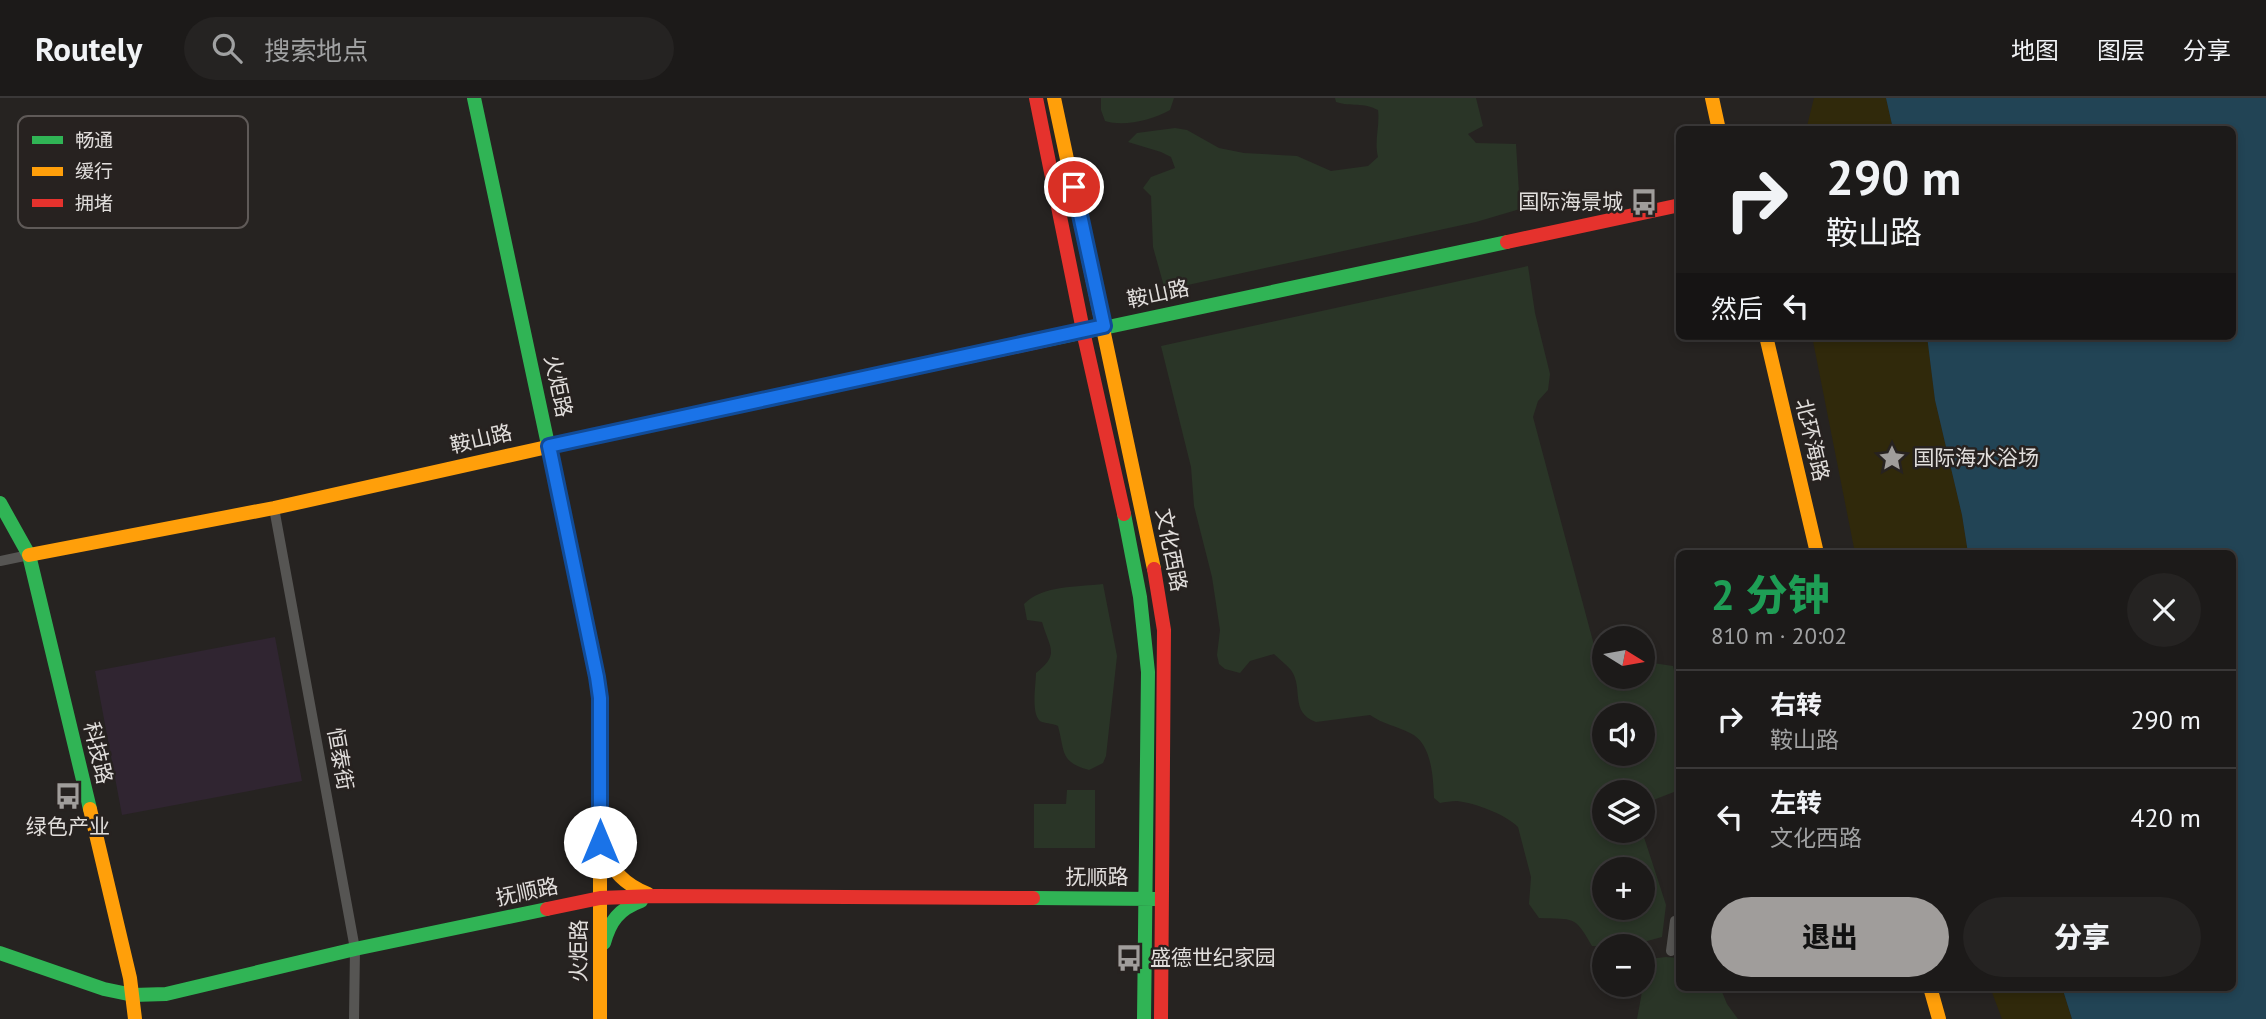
<!DOCTYPE html>
<html lang="zh">
<head>
<meta charset="utf-8">
<style>
  body { margin:0; font-family:"PT Sans","Noto Sans SC",sans-serif; background:#252322; color:#f1f3f6; height:100vh; display:flex; flex-direction:column; font-size:26px; white-space:nowrap }
  * { box-sizing:border-box; margin:0 }
  p { font-size:23px; color:#a0a1a2 }
  .icon { flex:none; width:38px; height:38px; fill:none; stroke:currentColor; stroke-width:2; stroke-linecap:round; stroke-linejoin:round }
  .map { position:relative; flex:1; overflow:hidden }
  .side { position:absolute; left:1676px; top:452px; width:560px; height:441px; display:flex; flex-direction:column; background:#1c1a19; border-radius:10px; box-shadow:0 4px 10px #0003,0 0 0 2px #3a3838 }
  .side>* { flex:none }
  .banner { position:absolute; left:1676px; top:28px; width:560px; height:214px; border-radius:10px; box-shadow:0 4px 10px #0003,0 0 0 2px #3a3838; background:#1c1a19; color:#f1f3f6; overflow:hidden }
  .needle { width:46px; rotate:101deg }
  .buttons { position:absolute; left:1592px; top:528px; display:grid; gap:14px }
  .buttons a { display:grid; place-items:center; width:63px; height:63px; border-radius:50%; background:#1c1a19; box-shadow:0 4px 10px #0003,0 0 0 2px #3a3838; font-size:35px }
  .pin { position:absolute; display:grid; place-items:center; width:60px; height:60px; color:#fff; margin:-30px; border:4px solid #fff; border-radius:50%; box-shadow:0 2px 7px #0007 }
  .me { position:absolute; width:77px; margin:-38px; rotate:0deg; stroke-linejoin:round; filter:drop-shadow(0 0 5px #0008) }
  .turn { display:flex; align-items:center; gap:24px; height:147px; padding:0 35px; font-size:32px }
  .turn .icon { width:91px; height:91px; stroke-width:2.5 }
  .turn b { display:block; font-size:49px; line-height:60px }
  .then { display:flex; align-items:center; height:66px; padding:0 35px; background:#0003; gap:14px; font-size:26px }
  .round { display:grid; place-items:center; flex:none; width:74px; height:74px; border-radius:37px; background:#252322 }
  .summary { display:flex; align-items:center; justify-content:space-between; height:119px; padding:0 35px }
  h1 { font-size:42px; font-weight:800; line-height:52px; color:#1e9e55 }
  .cta { display:flex; gap:14px; margin-top:auto; padding:14px 35px }
  .cta a { flex:1; height:80px; border-radius:42px; background:#a09d9b; color:#111; font-size:28px; font-weight:800; line-height:80px; text-align:center }
  .cta a+a { background:#252322; color:#f1f3f6 }
  ul { padding:0; list-style:none }
  li { display:flex; align-items:center; gap:21px; height:98px; padding:0 35px; border-top:2px solid #3a3838 }
  li div { flex:1 }
  li b { display:block; font-size:26px }
  li em { font-style:normal }
  header { display:flex; align-items:center; gap:42px; box-sizing:border-box; height:98px; padding:0 35px; background:#1c1a19; border-bottom:2px solid #3a3838 }
  header strong { font-size:33px }
  nav { display:flex; gap:38px; margin-inline-start:auto; font-size:24px }
  .search { width:490px; height:63px; background:#252322; display:flex; align-items:center; gap:18px; box-sizing:border-box; padding:0 24px; border-radius:38px; color:#a0a1a2; font-size:26px }
  .map>svg:first-child { display:block }
  .commercial { fill:#302531 }
  .green { fill:#2a3527; fill-rule:evenodd }
  .sand { fill:#30290b }
  .water { fill:#245 }
  .lines { fill:none; stroke-linecap:round; stroke-linejoin:round }
  .street { stroke:#565553; stroke-width:10 }
  .fast { stroke:#30b455; stroke-width:14 }
  .slow { stroke:#ff9f0a; stroke-width:14 }
  .jam { stroke:#e5322d; stroke-width:14 }
  .route-casing { stroke:#114b97; stroke-width:18 }
  .route { stroke:#1a73e8; stroke-width:12 }
  .labels { text-anchor:middle; stroke-width:5; stroke-linejoin:round; paint-order:stroke }
  .poi-label { font-size:21px; fill:#e1dedc; stroke:#272220; text-anchor:start }
  .street-label { font-size:21px; fill:#e1dedc; stroke:#272220 }
  .key { fill:#272220; stroke:#5f5a58; stroke-width:2 }
  .key-label { font-size:19px; fill:#e1dedc }
</style>
</head>
<body>
<header>
<strong>Routely</strong>
<div class="search"><svg class="icon" aria-label="search" viewBox="0 0 24 24"><circle cx="10" cy="10" r="6"/><path d="M15 15l6 6"/></svg>搜索地点</div>
<nav><a>地图</a><a>图层</a><a>分享</a></nav>
</header>
<div class="map">
<svg width="2266" height="921" viewBox="0 0 2266 921">
  <rect width="100%" height="100%" fill="#262321"/>
  <path class="commercial" d="M275,539L302,683L122,717L95,573Z"/>
  <path class="green" d="M1101,0H1174L1170,12C1152,22 1124,29 1105,23L1101,12Z
    M1335,0H1476L1483,28L1468,36L1476,45L1516,46L1520,111L1476,124L1165,192L1153,149L1151,98L1143,90L1151,79L1175,70L1171,59L1161,54L1128,44L1137,35L1175,30L1187,32L1219,50L1244,55L1297,58L1331,73L1368,68L1378,59C1374,43 1380,28 1378,12C1363,4 1352,9 1336,4Z
    M1528,168L1535,215L1550,276L1548,292L1538,303L1533,319L1602,577H1605V579H1643V567L1653,565L1673,568L1680,598V694H1674L1643,706V695H1605V733H1642L1666,807L1662,839L1625,849L1592,848C1574,816 1574,822 1539,820L1529,806L1531,779L1518,729C1505,716 1475,705 1457,703C1451,703 1445,704 1440,705L1434,700C1433,679 1432,645 1410,635C1396,628 1383,626 1370,617L1316,624C1289,614 1304,590 1291,572C1286,566 1279,561 1274,556L1250,563L1240,575L1225,571L1219,566L1217,557L1220,532L1212,479L1194,408L1191,369L1161,248ZM1605,618H1643V656H1605ZM1605,772H1643V810H1605Z
    M1103,486L1117,558L1106,658L1103,665L1089,672C1060,664 1065,654 1058,628C1052,625 1048,626 1042,624C1030,619 1036,587 1036,575C1060,556 1050,551 1042,524L1027,522L1024,506C1043,487 1078,489 1103,486Z
    M1067,692H1095V750H1034V706H1066Z
    M1666,859L1680,860V889H1720L1727,906L1738,921H1637L1648,861Z"/>
  <path class="sand" d="M1814,0H1886L1893,31H1810L1807,28Z
    M1812,238H1927L1935,302L1962,417L1968,455H1855Z
    M1990,889H2062L2072,921H2002Z"/>
  <path class="water" d="M1886,0H2266V921H2072L2062,889H2233V455H1968L1962,417L1935,302L1927,238H2233V32L1893,31Z"/>
  <g class="lines">
    <path class="street" d="M274,410L355,851L354,921
      M0,463L29,457
      M1671,853L1675,823L1680,822"/>
    <path class="fast" d="M474,0L553,370
      M1047,242L1507,144
      M0,405L29,457L90,711
      M1124,416L1140,499L1148,574L1144,921
      M1033,800L1156,801
      M604,845C610,823 619,811 641,803
      M0,855L104,891L133,897L166,896L355,851L547,811"/>
    <path class="slow" d="M1054,0L1154,471
      M1712,0L1719,32
      M1766,238L1817,455
      M553,370L600,600V921
      M29,457L274,410L565,345
      M90,711L130,880L135,921
      M603,750C613,774 624,786 648,796
      M1930,889L1939,921"/>
    <path class="jam" d="M1036,0L1085,242L1124,416
      M1507,144L1680,107
      M565,345L1047,242
      M1154,471L1164,532L1161,921
      M547,811L600,800L655,798L1033,800"/>
  </g>
  <g class="lines">
    <defs>
      <path id="route" d="M600,744V600L597,579L549,348L1104,228L1074,89"/>
    </defs>
    <use href="#route" class="route-casing"/>
    <use href="#route" class="route"/>
  </g>
  <defs>
    <symbol id="bus-bare" viewBox="-9 -9 18 18"><path d="M-5-6H5V4H4V6H2V4H-2V6H-4V4H-5ZM-3.5-4V0h7V-4ZM-3.5 1.2v1.5H-2V1.2ZM2 1.2v1.5H3.5V1.2Z" fill="#a09d9b" stroke="#272220" stroke-width="2.5" paint-order="stroke"/></symbol>
    <symbol id="sight-bare" viewBox="-9 -9 18 18"><path d="M0-6L1.8-2.2L6-1.7L2.9 1.2L3.7 5.4L0 3.3L-3.7 5.4L-2.9 1.2L-6-1.7L-1.8-2.2Z" fill="#a09d9b" stroke="#272220" stroke-width="2.5" paint-order="stroke"/></symbol>
  </defs>
  <g fill-rule="evenodd">
    <use href="#bus-bare" x="1625" y="85" width="38" height="38"/>
    <use href="#sight-bare" x="1873" y="341" width="38" height="38"/>
    <use href="#bus-bare" x="49" y="679" width="38" height="38"/>
    <use href="#bus-bare" x="1110" y="841" width="38" height="38"/>
  </g>
  <g class="labels">
    <g class="poi-label">
      <text x="1623" y="111" text-anchor="end">国际海景城</text>
      <text x="1913" y="367">国际海水浴场</text>
      <text x="68" y="736" text-anchor="middle">绿色产业</text>
      <text x="1150" y="867">盛德世纪家园</text>
    </g>
    <g class="street-label">
      <text transform="translate(1158 196) rotate(-12)" y="7">鞍山路</text>
      <text transform="translate(558 288) rotate(78)" y="7">火炬路</text>
      <text transform="translate(481 341) rotate(-13)" y="7">鞍山路</text>
      <text transform="translate(1812 342) rotate(77)" y="7">北环海路</text>
      <text transform="translate(1171 452) rotate(79)" y="7">文化西路</text>
      <text transform="translate(98 655) rotate(77)" y="7">科技路</text>
      <text transform="translate(340 661) rotate(80)" y="7">恒泰街</text>
      <text x="1097" y="786">抚顺路</text>
      <text transform="translate(527 794) rotate(-12)" y="7">抚顺路</text>
      <text transform="translate(579 853) rotate(-90)" y="7">火炬路</text>
    </g>
  </g>
  <rect x="18" y="18" width="230" height="112" rx="10" class="key"/>
  <rect x="32" y="38" width="31" height="8" fill="#30b455"/>
  <rect x="32" y="69" width="31" height="9" fill="#ff9f0a"/>
  <rect x="32" y="101" width="31" height="8" fill="#e5322d"/>
  <g class="key-label">
    <text x="75" y="49">畅通</text>
    <text x="75" y="80">缓行</text>
    <text x="75" y="112">拥堵</text>
  </g>
</svg>
<div class="buttons">
<a><svg class="needle" viewBox="-14 -14 28 28"><path d="M0-13l5 13h-10z" fill="#e53935"/><path d="M0 13l5-13h-10z" fill="#a0a1a2"/></svg></a>
<a><svg class="icon" aria-label="sound" viewBox="0 0 24 24"><path d="M4 9h4l5-4v14l-5-4H4zM17 9q2 3 0 6"/></svg></a>
<a><svg class="icon" aria-label="layers" viewBox="0 0 24 24"><path d="M12 4l9 5-9 5-9-5zM3 14l9 5 9-5"/></svg></a>
<a>+</a>
<a>−</a>
</div>
<div class="pin" style="left:1074px;top:89px;background:#d93025"><svg class="icon" aria-label="arrive" viewBox="0 0 24 24"><path d="M6 21V4h12l-3 4 3 4H6"/></svg></div>
<svg class="me" style="left:600px;top:744px" viewBox="-20 -20 40 40"><circle r="19" fill="#fff"/><path d="M0-13L10 11 0 6-10 11z" fill="#1a73e8"/></svg>
<div class="banner">
<div class="turn"><svg class="icon" aria-label="right" viewBox="0 0 24 24"><path d="M7 20v-9h11M14 6l5 5-5 5"/></svg><div><b>290 m</b>鞍山路</div></div>
<div class="then">然后<svg class="icon" aria-label="left" viewBox="0 0 24 24"><path d="M17 20v-9H6M10 6l-5 5 5 5"/></svg></div>
</div>
<section class="side">
<div class="summary"><div><h1>2 分钟</h1><p>810 m · 20:02</p></div><a class="round"><svg class="icon" aria-label="close" viewBox="0 0 24 24"><path d="M6 6l12 12M18 6L6 18"/></svg></a></div>
<ul>
<li><svg class="icon" aria-label="right" viewBox="0 0 24 24"><path d="M7 20v-9h11M14 6l5 5-5 5"/></svg><div><b>右转</b><p>鞍山路</p></div><em>290 m</em></li>
<li><svg class="icon" aria-label="left" viewBox="0 0 24 24"><path d="M17 20v-9H6M10 6l-5 5 5 5"/></svg><div><b>左转</b><p>文化西路</p></div><em>420 m</em></li>
</ul>
<div class="cta"><a>退出</a><a>分享</a></div>
</section>
</div>
</body>
</html>
